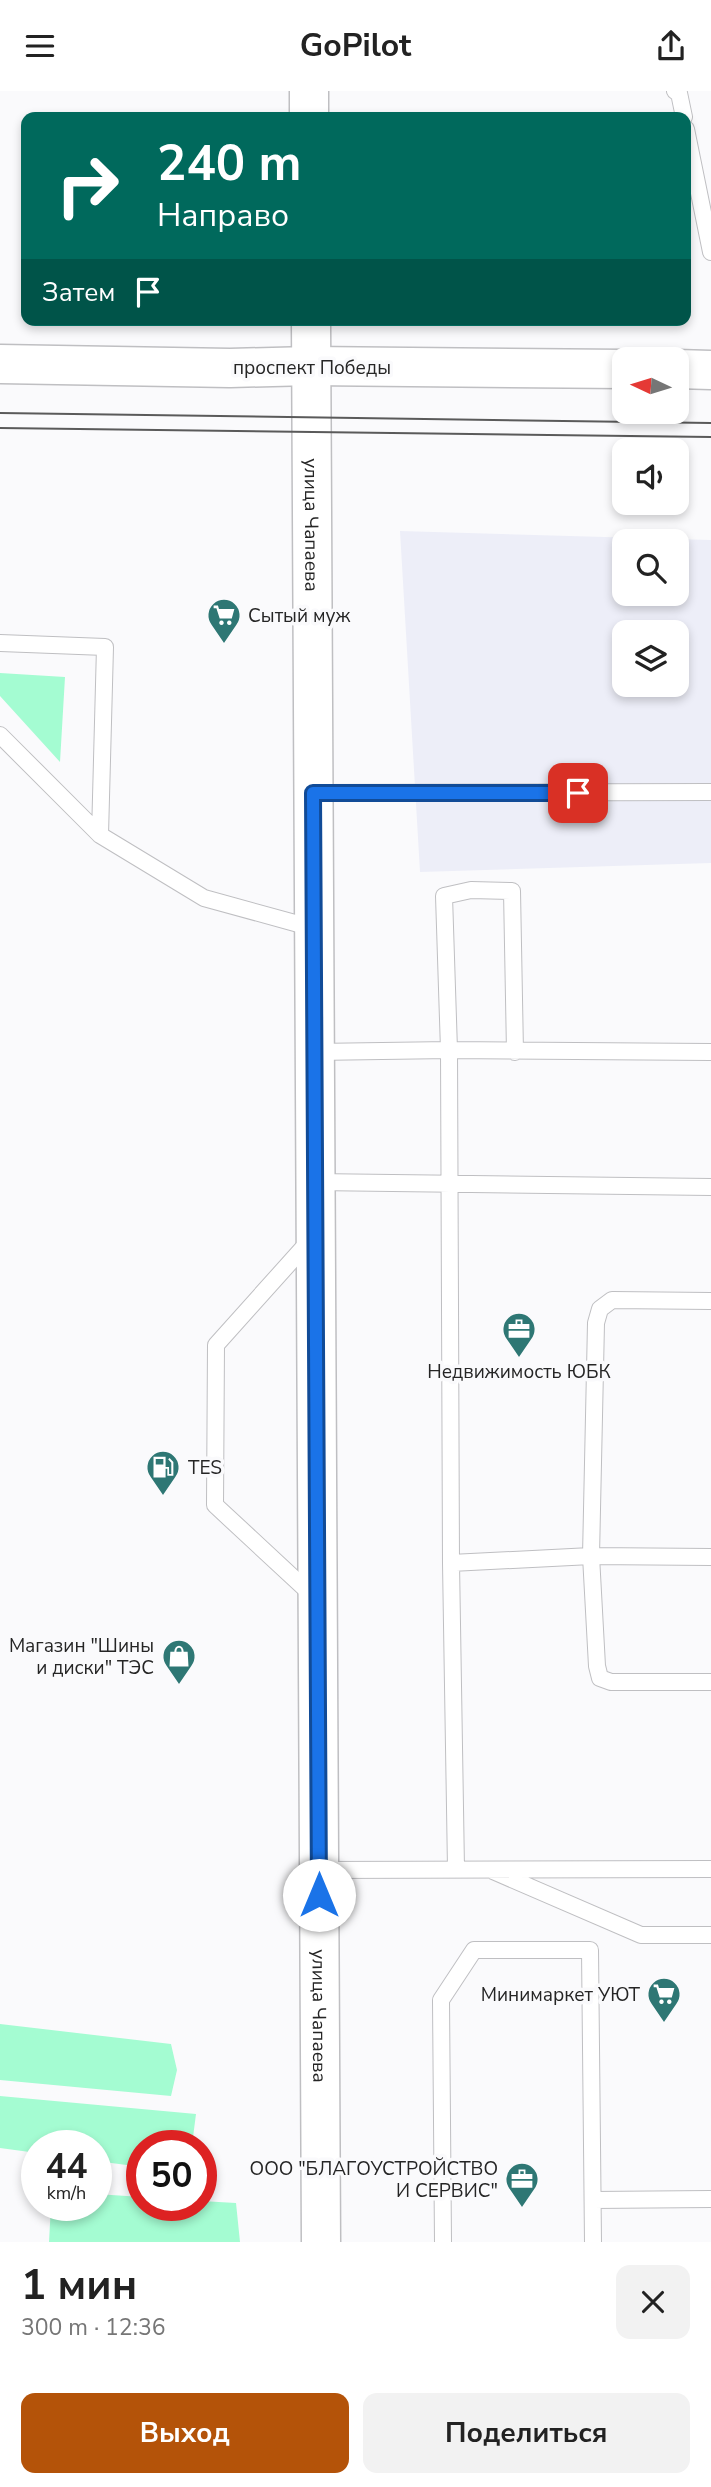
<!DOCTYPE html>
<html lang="ru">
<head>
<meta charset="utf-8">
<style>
  body { margin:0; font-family:"Nunito Sans",sans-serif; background:#f2f2f2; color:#222; height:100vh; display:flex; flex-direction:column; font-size:26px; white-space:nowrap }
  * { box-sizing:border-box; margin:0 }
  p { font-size:23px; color:#767676 }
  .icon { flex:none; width:38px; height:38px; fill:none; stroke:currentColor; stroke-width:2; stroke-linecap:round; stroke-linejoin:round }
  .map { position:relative; height:2151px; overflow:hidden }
  .side { display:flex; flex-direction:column; background:#fff; flex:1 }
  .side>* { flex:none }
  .top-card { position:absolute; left:21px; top:21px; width:670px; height:214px; border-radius:14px; box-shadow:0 4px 10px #0003; background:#00695c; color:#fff; overflow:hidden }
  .needle { width:46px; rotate:274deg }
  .buttons { position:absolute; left:612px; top:256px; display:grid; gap:14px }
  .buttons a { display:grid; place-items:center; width:77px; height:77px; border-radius:14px; background:#fff; box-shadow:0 4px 10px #0003; font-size:35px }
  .speed { position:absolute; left:21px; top:2039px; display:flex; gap:14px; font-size:35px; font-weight:700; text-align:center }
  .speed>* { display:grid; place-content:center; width:91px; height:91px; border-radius:50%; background:#fff; box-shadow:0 4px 10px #0003; line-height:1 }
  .speed small { font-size:18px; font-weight:400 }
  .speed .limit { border:10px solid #d22; background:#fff; color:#111 }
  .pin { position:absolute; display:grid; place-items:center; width:60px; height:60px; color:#fff; margin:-30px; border-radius:14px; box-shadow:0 4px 10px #0006 }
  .me { position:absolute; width:77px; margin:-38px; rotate:0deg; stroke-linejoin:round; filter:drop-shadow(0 0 5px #0008) }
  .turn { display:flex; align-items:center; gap:24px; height:147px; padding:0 21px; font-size:32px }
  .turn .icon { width:91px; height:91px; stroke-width:2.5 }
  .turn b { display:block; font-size:49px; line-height:60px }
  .then { display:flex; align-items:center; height:66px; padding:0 21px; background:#0003; gap:14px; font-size:26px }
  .round { display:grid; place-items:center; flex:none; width:74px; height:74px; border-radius:14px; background:#f2f2f2 }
  .headline { display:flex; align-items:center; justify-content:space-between; height:119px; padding:0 21px }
  h1 { font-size:42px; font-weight:700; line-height:52px }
  .cta { display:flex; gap:14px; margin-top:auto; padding:14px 21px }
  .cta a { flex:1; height:80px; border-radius:14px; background:#b45309; color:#fff; font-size:28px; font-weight:700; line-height:80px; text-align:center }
  .cta a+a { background:#f2f2f2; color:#222 }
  header { display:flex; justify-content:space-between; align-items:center; height:91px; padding:0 21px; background:#fff; font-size:32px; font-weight:700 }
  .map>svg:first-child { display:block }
  .built { fill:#edeef8; fill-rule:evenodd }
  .green { fill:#a4fcd2 }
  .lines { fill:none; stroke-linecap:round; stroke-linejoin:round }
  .service-casing { stroke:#bfbfc2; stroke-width:18 }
  .tertiary-casing { stroke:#bfbfc2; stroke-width:41 }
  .secondary-casing { stroke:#bfbfc2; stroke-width:41 }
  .service { stroke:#fff; stroke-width:16 }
  .tertiary { stroke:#fff; stroke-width:38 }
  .secondary { stroke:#fff; stroke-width:38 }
  .tram { stroke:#5a5a5a; stroke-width:2 }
  .route-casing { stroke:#114b97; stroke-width:18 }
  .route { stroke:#1a73e8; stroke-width:12 }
  .labels { text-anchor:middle; stroke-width:7; stroke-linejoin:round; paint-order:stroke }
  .street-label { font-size:19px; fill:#252525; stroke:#fafafc }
  .poi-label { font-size:19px; fill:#252525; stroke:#fafafc; text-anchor:end }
</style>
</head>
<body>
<header><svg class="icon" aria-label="menu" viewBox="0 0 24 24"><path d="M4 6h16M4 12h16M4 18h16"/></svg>GoPilot<svg class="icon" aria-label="share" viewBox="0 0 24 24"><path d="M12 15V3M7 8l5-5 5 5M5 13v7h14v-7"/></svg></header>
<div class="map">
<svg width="711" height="2151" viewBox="0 0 711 2151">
  <rect width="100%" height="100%" fill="#fafafc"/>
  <path class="built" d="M400,440L711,449V772L420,781ZM625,450H677V502H625ZM625,541H677V593H625Z"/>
  <path class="green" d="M0,582L65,586L60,671L0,605Z
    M0,1933L171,1953L177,1979L171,2005L0,1989Z
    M0,2005L196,2023L192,2054H142V2076L96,2070V2054H37V2062L0,2057Z
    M96,2103L142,2106V2114H201V2110L236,2112L240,2151H49L51,2114H96Z"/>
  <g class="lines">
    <defs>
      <path id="service" d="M675,0L679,2L684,26
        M686,38L711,161
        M0,552L105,556L100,744
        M0,644L100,744L204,807L313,837
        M313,702L711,701
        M315,961L449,959L711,961
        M314,1091L711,1096
        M311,1148L216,1254L215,1414L313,1505
        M711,1210L612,1209L600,1218L596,1232L591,1465L597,1575L600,1587L611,1591H711
        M451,1472L591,1465L711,1466
        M456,1778L451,1472L449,959L444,805L471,799L512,800L515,961
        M319,1779L711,1778
        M493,1780L641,1844H711
        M593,2109L711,2108
        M443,2151L441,1909L474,1859H590L593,2151"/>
      <path id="tertiary" d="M310,275L625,278
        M677,278L711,279"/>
      <g id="secondary">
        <path d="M309,0V26"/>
        <path id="s1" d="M311,229L321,2151"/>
        <path d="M0,273L230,277L310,275"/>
      </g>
    </defs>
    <use href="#service" class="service-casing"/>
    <use href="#tertiary" class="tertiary-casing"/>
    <use href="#secondary" class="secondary-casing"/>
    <use href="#service" class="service"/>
    <use href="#tertiary" class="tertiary"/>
    <use href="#secondary" class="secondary"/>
    <path class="tram" d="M0,322L711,332
      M0,337L711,346"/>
  </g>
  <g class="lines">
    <defs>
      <path id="route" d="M319,1804L313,702H578"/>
    </defs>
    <use href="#route" class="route-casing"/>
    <use href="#route" class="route"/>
  </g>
  <defs>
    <symbol id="supermarket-pin" viewBox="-11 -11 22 30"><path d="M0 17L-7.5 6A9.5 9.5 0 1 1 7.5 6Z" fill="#2e7774" stroke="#fafafc"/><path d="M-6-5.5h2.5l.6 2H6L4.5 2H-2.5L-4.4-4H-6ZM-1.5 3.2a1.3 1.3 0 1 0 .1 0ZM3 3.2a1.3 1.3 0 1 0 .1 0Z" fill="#fff"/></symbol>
    <symbol id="office-pin" viewBox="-11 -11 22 30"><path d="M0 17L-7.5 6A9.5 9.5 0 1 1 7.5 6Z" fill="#2e7774" stroke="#fafafc"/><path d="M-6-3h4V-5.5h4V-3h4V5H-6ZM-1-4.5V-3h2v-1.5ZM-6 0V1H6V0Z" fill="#fff"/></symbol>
    <symbol id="fuel-pin" viewBox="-11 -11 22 30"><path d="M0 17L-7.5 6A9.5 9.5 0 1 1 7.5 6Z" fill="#2e7774" stroke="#fafafc"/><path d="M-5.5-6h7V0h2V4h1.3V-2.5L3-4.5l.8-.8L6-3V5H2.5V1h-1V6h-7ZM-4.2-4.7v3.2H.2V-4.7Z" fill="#fff"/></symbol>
    <symbol id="shop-pin" viewBox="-11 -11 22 30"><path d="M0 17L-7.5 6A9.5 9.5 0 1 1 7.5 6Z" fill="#2e7774" stroke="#fafafc"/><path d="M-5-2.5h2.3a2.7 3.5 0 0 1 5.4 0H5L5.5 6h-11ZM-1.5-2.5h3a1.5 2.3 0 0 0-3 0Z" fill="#fff"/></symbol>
  </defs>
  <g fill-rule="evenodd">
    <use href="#supermarket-pin" x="205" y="505" width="38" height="52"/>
    <use href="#office-pin" x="500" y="1219" width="38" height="52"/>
    <use href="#fuel-pin" x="144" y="1357" width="38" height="52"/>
    <use href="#shop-pin" x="160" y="1546" width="38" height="52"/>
    <use href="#supermarket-pin" x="645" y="1884" width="38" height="52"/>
    <use href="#office-pin" x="503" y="2069" width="38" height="52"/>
  </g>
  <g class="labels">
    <g class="street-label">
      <text x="312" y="283">проспект Победы</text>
      <text dy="7" stroke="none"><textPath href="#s1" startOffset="205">улица Чапаева</textPath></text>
      <text dy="7" stroke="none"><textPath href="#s1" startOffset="1696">улица Чапаева</textPath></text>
    </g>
    <g class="poi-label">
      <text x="248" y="531" text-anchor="start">Сытый муж</text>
      <text x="519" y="1287" text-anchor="middle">Недвижимость ЮБК</text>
      <text x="188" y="1383" text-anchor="start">TES</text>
      <text x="154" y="1561">Магазин "Шины<tspan x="154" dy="22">и диски" ТЭС</tspan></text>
      <text x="640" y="1910">Минимаркет УЮТ</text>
      <text x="498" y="2084">ООО "БЛАГОУСТРОЙСТВО<tspan x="498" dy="22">И СЕРВИС"</tspan></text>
    </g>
  </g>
</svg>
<div class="buttons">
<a><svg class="needle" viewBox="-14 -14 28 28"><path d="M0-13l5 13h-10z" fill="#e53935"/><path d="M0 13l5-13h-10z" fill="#767676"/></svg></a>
<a><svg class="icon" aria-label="sound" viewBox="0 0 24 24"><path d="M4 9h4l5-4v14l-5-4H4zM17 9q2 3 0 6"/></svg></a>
<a><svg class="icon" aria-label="search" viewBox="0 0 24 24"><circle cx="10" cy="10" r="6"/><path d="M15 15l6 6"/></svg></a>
<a><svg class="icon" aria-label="layers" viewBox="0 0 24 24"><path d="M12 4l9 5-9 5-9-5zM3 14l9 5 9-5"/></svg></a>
</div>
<div class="speed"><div>44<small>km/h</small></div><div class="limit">50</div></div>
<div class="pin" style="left:578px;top:702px;background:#d93025"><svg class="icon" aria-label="arrive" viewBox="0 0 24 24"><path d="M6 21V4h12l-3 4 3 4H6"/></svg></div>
<svg class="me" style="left:319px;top:1804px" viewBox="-20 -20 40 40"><circle r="19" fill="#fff"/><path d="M0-13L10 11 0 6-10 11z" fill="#1a73e8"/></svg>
<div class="top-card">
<div class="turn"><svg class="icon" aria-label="right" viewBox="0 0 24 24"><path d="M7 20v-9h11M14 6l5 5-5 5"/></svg><div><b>240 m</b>Направо</div></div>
<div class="then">Затем<svg class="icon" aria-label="arrive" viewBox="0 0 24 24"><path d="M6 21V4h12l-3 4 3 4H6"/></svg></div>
</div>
</div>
<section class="side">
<div class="headline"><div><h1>1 мин</h1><p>300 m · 12:36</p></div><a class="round"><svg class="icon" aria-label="close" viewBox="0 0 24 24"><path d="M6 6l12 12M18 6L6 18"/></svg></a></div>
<div class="cta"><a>Выход</a><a>Поделиться</a></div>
</section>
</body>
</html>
